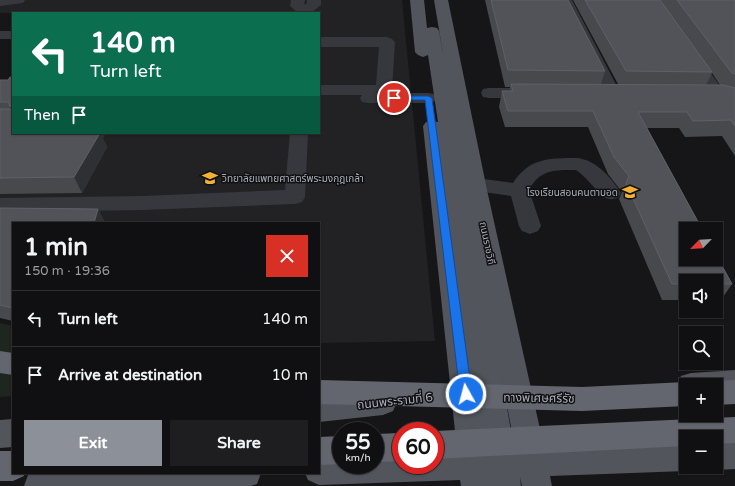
<!DOCTYPE html>
<html lang="en">
<head>
<meta charset="utf-8">
<style>
  body { margin:0; font-family:"Varela Round","Noto Sans Thai",sans-serif; background:#1e1e20; color:#f1f3f6; height:100vh; display:flex; flex-direction:column; font-size:15px; white-space:nowrap }
  * { box-sizing:border-box; margin:0 }
  p { font-size:13px; color:#9c9d9f }
  .icon { flex:none; width:22px; height:22px; fill:none; stroke:currentColor; stroke-width:2; stroke-linecap:round; stroke-linejoin:round }
  .map { position:relative; flex:1; overflow:hidden }
  .side { position:absolute; left:12px; top:222px; width:308px; height:252px; display:flex; flex-direction:column; background:#101012; border-radius:0px; box-shadow:0 1px 3px #0004,0 0 0 1px #303032 }
  .side>* { flex:none }
  .top-card { position:absolute; left:12px; top:12px; width:308px; height:122px; border-radius:0px; box-shadow:0 1px 3px #0004,0 0 0 1px #303032; background:#0b6e4f; color:#fff; overflow:hidden }
  .needle { width:26px; rotate:245deg }
  .tools { position:absolute; left:679px; top:222px; display:grid; gap:8px }
  .tools a { display:grid; place-items:center; width:44px; height:44px; border-radius:0px; background:#101012; box-shadow:0 1px 3px #0004,0 0 0 1px #303032; font-size:20px }
  .speed { position:absolute; left:332px; top:422px; display:flex; gap:8px; font-size:20px; font-weight:700; text-align:center }
  .speed>* { display:grid; place-content:center; width:52px; height:52px; border-radius:50%; background:#101012; box-shadow:0 1px 3px #0004,0 0 0 1px #303032; line-height:1 }
  .speed small { font-size:10px; font-weight:400 }
  .speed .limit { border:6px solid #d22; background:#fff; color:#111 }
  .pin { position:absolute; display:grid; place-items:center; width:34px; height:34px; color:#fff; margin:-17px; border:2px solid #fff; border-radius:50%; box-shadow:0 1px 4px #0007 }
  .me { position:absolute; width:44px; margin:-22px; rotate:353deg; stroke-linejoin:round; filter:drop-shadow(0 0 3px #0008) }
  .turn { display:flex; align-items:center; gap:14px; height:84px; padding:0 12px; font-size:18px }
  .turn .icon { width:52px; height:52px; stroke-width:2.5 }
  .turn b { display:block; font-size:28px; line-height:34px }
  .then { display:flex; align-items:center; height:38px; padding:0 12px; background:#0003; gap:8px; font-size:15px }
  .round { display:grid; place-items:center; flex:none; width:42px; height:42px; border-radius:0px; background:#1e1e20 }
  .overview { display:flex; align-items:center; justify-content:space-between; height:68px; padding:0 12px }
  h1 { font-size:24px; font-weight:700; line-height:30px }
  .button { display:flex; gap:8px; margin-top:auto; padding:8px 12px }
  .button a { flex:1; height:46px; border-radius:0px; background:#8c9099; color:#fff; font-size:16px; font-weight:700; line-height:46px; text-align:center }
  .button a+a { background:#1e1e20; color:#f1f3f6 }
  ul { padding:0; list-style:none }
  li { display:flex; align-items:center; gap:12px; height:56px; padding:0 12px; border-top:1px solid #303032 }
  li div { flex:1 }
  li b { display:block; font-size:15px }
  li em { font-style:normal }
  .map>svg:first-child { display:block }
  .built { fill:#222225 }
  .green { fill:#1e261f }
  .lines { fill:none; stroke-linecap:round; stroke-linejoin:round }
  .minor { fill:#37383d; fill-rule:evenodd }
  .major { fill:#53555c; fill-rule:evenodd }
  .highway { fill:#63666e; fill-rule:evenodd }
  .wall { fill:#47494d; fill-rule:evenodd }
  .shaded-wall { fill:#2f3033 }
  .building { fill:#525359; stroke:#5f6168 }
  .route { fill:#1a73e8; stroke:#114b97 }
  .labels { text-anchor:middle; stroke-width:3; stroke-linejoin:round; paint-order:stroke }
  .poi-label { font-size:10px; fill:#a8adb8; stroke:#111113; text-anchor:start }
  .street-label { font-size:10px; fill:#a8adb8; stroke:#111113 }
  .near-street-label { font-size:12px; fill:#a8adb8; stroke:#111113 }
</style>
</head>
<body>
<div class="map">
<svg width="735" height="486" viewBox="0 0 735 486">
  <rect width="100%" height="100%" fill="#161618"/>
  <path class="built" d="M0,0H402L435,341L319,343V223H13L0,318V107L13,133H319V13H0Z"/>
  <path class="green" d="M0,323L13,326V396L0,397Z"/>
  <g class="lines">
    <path class="minor" d="M0,0H25L23,3L0,6Z
      M291,0H305L304,5L307,3V0H321V5L311,13H298L290,6Z
      M558,0H572L621,94L619,98L613,99L607,98Z
      M0,31H13V39H0Z
      M319,37H387L392,39L395,42L392,90L390,93H428L434,94L436,98L434,102L428,103H368L362,102L360,98L362,95H319V85H376L379,47H319Z
      M691,51L696,53L723,90L720,97L694,100L688,99L686,95L688,91L706,89L683,56L686,53Z
      M489,88H531L537,89L539,93L537,97L531,98H489L483,97L481,93L483,89Z
      M290,133H308L305,197L302,202L295,204L143,210L0,212V198L143,196L285,190Z
      M577,158C596,160 611,177 621,193L618,198C614,199 610,200 606,198C600,196 586,176 576,170C555,170 540,169 529,190L541,226L538,231L530,234L522,231L519,226L511,196L469,190L466,185L469,180L476,178L513,183C529,158 549,158 577,158Z"/>
    <path class="major" d="M410,0H424L427,28L432,27L437,28L439,31L444,59L434,0H448L487,190L544,447L686,443V467H696L686,471L550,476L552,486H522L520,477L521,486H461L460,480L319,485L308,480L305,473H319V455L341,454V465H375V453L401,452V465H435V451L457,450L423,126L426,122L432,121L438,122L428,55L423,57L418,55L415,52ZM502,379L515,448H514Z
      M735,370V394L716,395V385H686V395L681,394L678,385L681,376L691,373Z
      M383,389L393,393L397,402L393,411L383,415L319,422V396Z
      M13,419V447L0,448V420Z
      M735,441V469L716,470L708,467H716V442Z
      M34,473H261L257,484L251,486H24L28,475Z"/>
    <path class="highway" d="M0,351L13,353V375L0,373Z
      M319,380L582,387L686,382L695,385H686V406L582,411L319,404Z
      M735,380V404L716,405V385L706,384L716,381Z
      M735,417V443L716,444V437H686V446L435,459V431Z
      M401,433V461L375,462V434Z
      M341,436V464L319,465V437Z
      M0,451H13V473H25L24,476L13,481H0Z"/>
  </g>
  <path class="wall" d="M485,0H568L605,71L601,84H618L573,0H660L692,45L660,0H735V156L722,136L685,137L679,128H647L732,284L721,300H716V281H686V300H662L619,199L622,192L608,174L588,127H505L499,107L502,91H510V87H505ZM712,73L720,85H706Z
    M0,80H8L13,133L103,139L107,147L82,193L0,194Z
    M0,208L98,209L105,223H13V321L0,318Z"/>
  <path class="shaded-wall" d="M13,103V114L10,107Z
    M94,133H106L103,139L107,147L82,193L74,177Z
    M98,209L105,223H94Z"/>
  <path class="building" d="M491,0H568L605,71L508,70Z
    M585,0H660L712,72L626,71Z
    M677,0H735V74L732,73Z
    M10,77H13V103L10,107L9,102H0V80H8Z
    M511,84L723,85L735,88V126L731,120L693,121L687,112H638L702,229H686V259H716V255L732,284H716V281H686V284H672L626,183L629,176L614,157L593,111H508L502,91H513Z
    M0,109H13V133H100L74,177L0,178Z
    M0,208L98,209L94,223H13V308L0,305Z"/>
  <path class="route" d="M392,96H428L432,98L472,394L470,398L466,399L462,398L460,394L425,100H394L392,99Z"/>
  <defs>
    <symbol id="university-bare" viewBox="-9 -9 18 18"><path d="M0-5L7-2L0 1L-7-2ZM-4 1L0 2.5L4 1V4Q0 6-4 4Z" fill="#f2b134" stroke="#111113" stroke-width="2.5" paint-order="stroke"/></symbol>
    <symbol id="school-bare" viewBox="-9 -9 18 18"><path d="M0-5L7-2L0 1L-7-2ZM-4 1L0 2.5L4 1V4Q0 6-4 4Z" fill="#f2b134" stroke="#111113" stroke-width="2.5" paint-order="stroke"/></symbol>
  </defs>
  <g fill-rule="evenodd">
    <use href="#university-bare" x="199" y="167" width="22" height="22"/>
    <use href="#school-bare" x="619" y="181" width="22" height="22"/>
  </g>
  <g class="labels">
    <g class="poi-label">
      <text x="222" y="182">วิทยาลัยแพทยศาสตร์พระมงกุฎเกล้า</text>
      <text x="618" y="196" text-anchor="end">โรงเรียนสอนคนตาบอด</text>
    </g>
    <g class="street-label">
      <text transform="translate(488 243) rotate(78)" y="4">ถนนราชวิถี</text>
    </g>
    <g class="near-street-label">
      <text transform="translate(539 398) rotate(1)" y="4">ทางพิเศษศรีรัช</text>
      <text transform="translate(395 401) rotate(-6)" y="4">ถนนพระรามที่ 6</text>
    </g>
  </g>
</svg>
<div class="tools">
<a><svg class="needle" viewBox="-14 -14 28 28"><path d="M0-13l5 13h-10z" fill="#e53935"/><path d="M0 13l5-13h-10z" fill="#9c9d9f"/></svg></a>
<a><svg class="icon" aria-label="sound" viewBox="0 0 24 24"><path d="M4 9h4l5-4v14l-5-4H4zM17 9q2 3 0 6"/></svg></a>
<a><svg class="icon" aria-label="search" viewBox="0 0 24 24"><circle cx="10" cy="10" r="6"/><path d="M15 15l6 6"/></svg></a>
<a>+</a>
<a>−</a>
</div>
<div class="speed"><div>55<small>km/h</small></div><div class="limit">60</div></div>
<div class="pin" style="left:394px;top:98px;background:#d93025"><svg class="icon" aria-label="arrive" viewBox="0 0 24 24"><path d="M6 21V4h12l-3 4 3 4H6"/></svg></div>
<svg class="me" style="left:466px;top:394px" viewBox="-20 -20 40 40"><circle r="17" fill="#1a73e8" stroke="#fff" stroke-width="3"/><path d="M0-11L8 9 0 5-8 9z" fill="#fff"/></svg>
<div class="top-card">
<div class="turn"><svg class="icon" aria-label="left" viewBox="0 0 24 24"><path d="M17 20v-9H6M10 6l-5 5 5 5"/></svg><div><b>140 m</b>Turn left</div></div>
<div class="then">Then<svg class="icon" aria-label="arrive" viewBox="0 0 24 24"><path d="M6 21V4h12l-3 4 3 4H6"/></svg></div>
</div>
<section class="side">
<div class="overview"><div><h1>1 min</h1><p>150 m · 19:36</p></div><a class="round" style="background:#d93025;color:#fff"><svg class="icon" aria-label="close" viewBox="0 0 24 24"><path d="M6 6l12 12M18 6L6 18"/></svg></a></div>
<ul>
<li><svg class="icon" aria-label="left" viewBox="0 0 24 24"><path d="M17 20v-9H6M10 6l-5 5 5 5"/></svg><div><b>Turn left</b></div><em>140 m</em></li>
<li><svg class="icon" aria-label="arrive" viewBox="0 0 24 24"><path d="M6 21V4h12l-3 4 3 4H6"/></svg><div><b>Arrive at destination</b></div><em>10 m</em></li>
</ul>
<div class="button"><a>Exit</a><a>Share</a></div>
</section>
</div>
</body>
</html>
